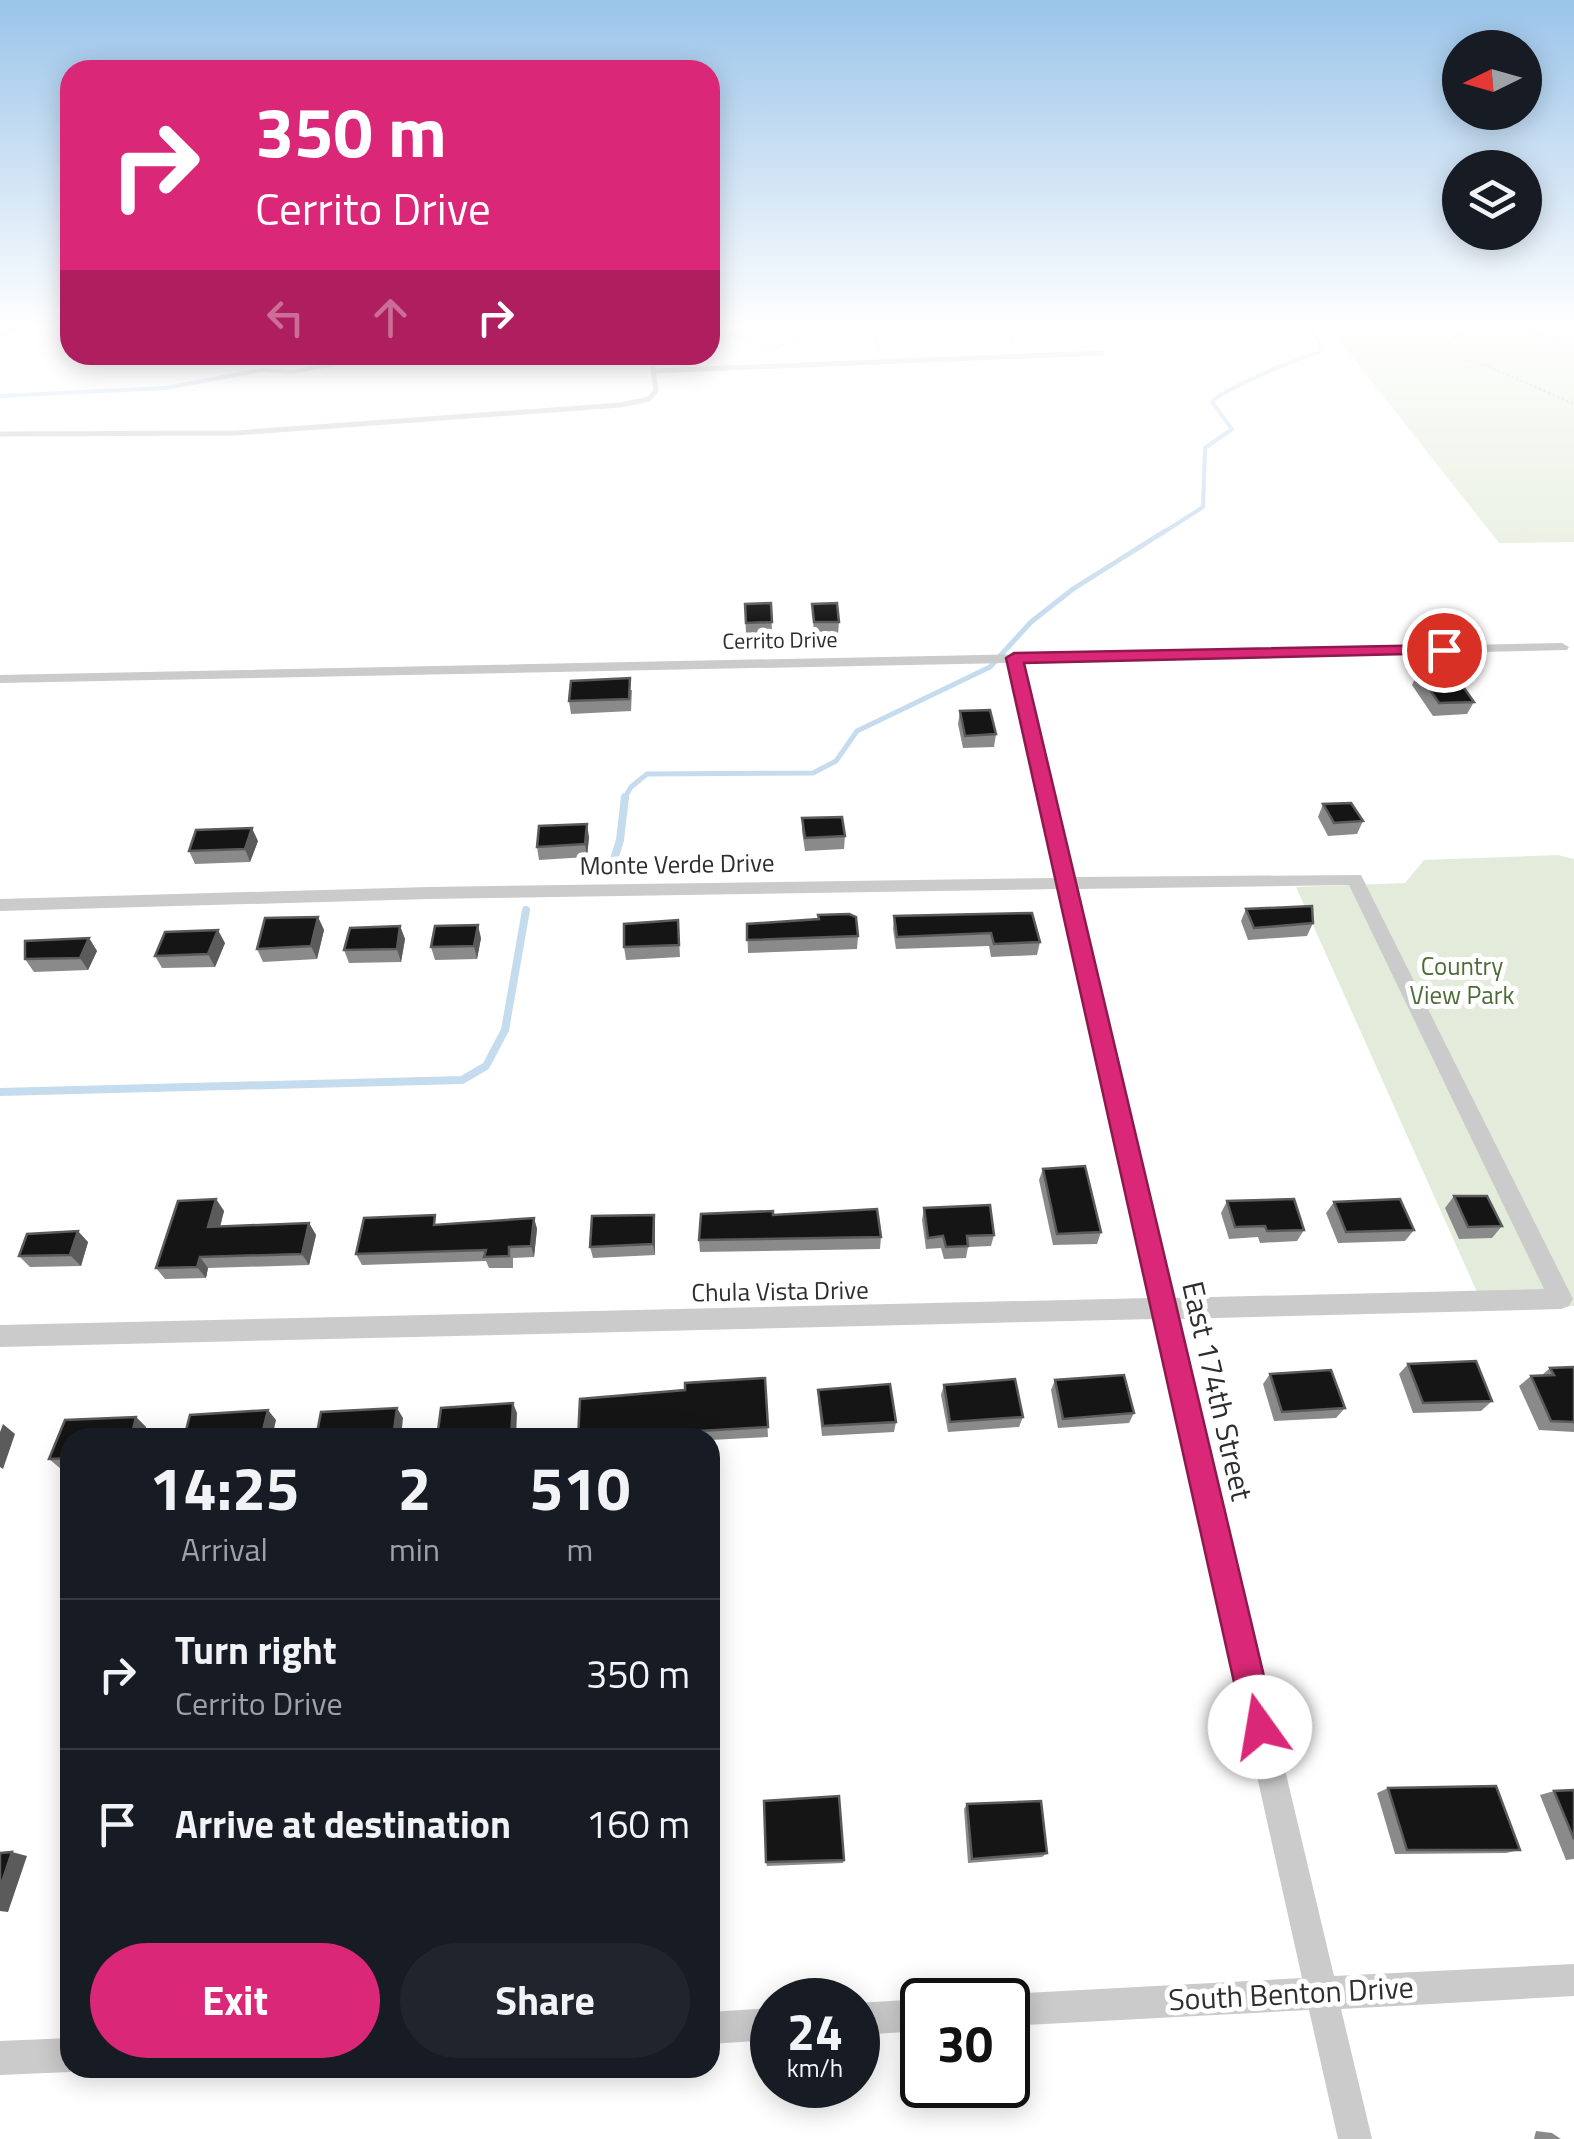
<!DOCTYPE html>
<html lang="en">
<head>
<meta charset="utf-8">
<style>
  body { margin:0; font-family:"Titillium Web",sans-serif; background:#20242c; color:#f1f3f6; height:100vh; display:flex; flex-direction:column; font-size:38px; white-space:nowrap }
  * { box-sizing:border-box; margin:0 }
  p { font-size:32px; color:#9ea1a6 }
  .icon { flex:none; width:55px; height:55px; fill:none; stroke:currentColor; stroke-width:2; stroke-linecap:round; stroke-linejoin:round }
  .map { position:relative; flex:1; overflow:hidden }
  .details { position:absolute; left:60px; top:1428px; width:660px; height:650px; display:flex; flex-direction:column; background:#171b24; border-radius:30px; box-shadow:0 5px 25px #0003 }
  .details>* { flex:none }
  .guide { position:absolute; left:60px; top:60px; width:660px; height:305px; border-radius:30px; box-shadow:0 5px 25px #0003; background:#db2777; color:#fff; overflow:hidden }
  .needle { width:65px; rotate:265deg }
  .buttons { position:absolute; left:1442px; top:30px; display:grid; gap:20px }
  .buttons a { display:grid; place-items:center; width:100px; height:100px; border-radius:50%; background:#171b24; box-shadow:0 5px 25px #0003; font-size:50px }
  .speed { position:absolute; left:750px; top:1978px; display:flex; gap:20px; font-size:50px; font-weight:700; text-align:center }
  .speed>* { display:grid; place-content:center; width:130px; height:130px; border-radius:50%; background:#171b24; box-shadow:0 5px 25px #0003; line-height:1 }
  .speed small { font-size:25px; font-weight:400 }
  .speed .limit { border:5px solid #111; border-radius:15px; background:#fff; color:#111 }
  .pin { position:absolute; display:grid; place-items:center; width:85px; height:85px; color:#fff; margin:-42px; border:5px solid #fff; border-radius:50%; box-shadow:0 2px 10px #0007 }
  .me { position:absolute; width:110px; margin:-55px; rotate:347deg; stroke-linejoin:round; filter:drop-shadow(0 0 8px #0008) }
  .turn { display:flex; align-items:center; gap:35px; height:210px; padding:0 30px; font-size:45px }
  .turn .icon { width:130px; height:130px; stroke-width:2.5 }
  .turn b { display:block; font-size:70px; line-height:85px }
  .lanes { display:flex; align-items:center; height:95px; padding:0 30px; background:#0003; justify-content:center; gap:50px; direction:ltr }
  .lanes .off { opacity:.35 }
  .eta { display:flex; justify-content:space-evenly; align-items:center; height:170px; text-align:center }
  .eta b { font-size:60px; font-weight:700; line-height:70px }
  .cta { display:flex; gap:20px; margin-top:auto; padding:20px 30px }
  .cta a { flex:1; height:115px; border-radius:60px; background:#db2777; color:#fff; font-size:40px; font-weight:700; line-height:115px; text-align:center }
  .cta a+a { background:#20242c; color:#f1f3f6 }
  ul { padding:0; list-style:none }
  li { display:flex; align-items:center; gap:30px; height:150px; padding:0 30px; border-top:2px solid #363941 }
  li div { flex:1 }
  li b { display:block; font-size:38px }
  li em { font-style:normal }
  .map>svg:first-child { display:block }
  .green { fill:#e3ecda }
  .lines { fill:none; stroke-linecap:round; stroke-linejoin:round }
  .stream-far2 { stroke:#c5dbee; stroke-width:4 }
  .stream-far1 { stroke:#c5dbee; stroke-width:5 }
  .stream { stroke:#c5dbee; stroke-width:8 }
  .path { stroke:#cbcbcb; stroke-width:2.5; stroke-dasharray:2.5 2.5; stroke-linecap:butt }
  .service { stroke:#cbcbcb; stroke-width:5 }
  .minor { fill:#cbcbcb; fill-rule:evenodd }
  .wall { fill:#8a8a8a }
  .shaded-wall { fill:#5b5b5b }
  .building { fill:#151515; stroke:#5b5b5b; stroke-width:2.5 }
  .route { fill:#db2777; stroke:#8e194d; stroke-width:2.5 }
  .labels { text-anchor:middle; stroke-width:10; stroke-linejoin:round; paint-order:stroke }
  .far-street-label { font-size:22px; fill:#2e2e2e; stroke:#fff }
  .street-label { font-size:25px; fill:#2e2e2e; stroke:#fff }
  .park-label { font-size:25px; fill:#4e6c38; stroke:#fff }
  .near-street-label { font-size:30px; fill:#2e2e2e; stroke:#fff }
</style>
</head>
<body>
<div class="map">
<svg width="1574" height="2139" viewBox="0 0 1574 2139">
  <rect width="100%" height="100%" fill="#fff"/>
  <path class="green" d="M1327,325H1574V542L1499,543Z
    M1558,855L1574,859V1306L1485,1310L1296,887L1405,883L1424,860Z"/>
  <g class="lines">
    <path class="stream-far2" d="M1537,325L1534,331L1574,350
      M0,396L165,388L262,370L292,372L383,355
      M1161,534L1203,507L1205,448L1232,429L1212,402C1221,390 1301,357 1319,352V341L1310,325"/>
    <path class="stream-far1" d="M624,799L631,787L647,774L813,773L836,761L857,731L990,667L1031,622L1073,589L1165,531"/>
    <path class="stream" d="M610,873L620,840L625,797
      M0,1092L462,1080L486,1066L505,1030L526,910"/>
    <path class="path" d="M872,325L879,349
      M1003,325L1013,345
      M1468,325L1449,343L1457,357L1490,367L1574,404
      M710,327L773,349L803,337"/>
    <path class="service" d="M0,335L28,325
      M653,371L1102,353
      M0,434L235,433L621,405L649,399L656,391L651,355"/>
    <path class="minor" d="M1562,643L1569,647L1567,650L1023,662L1074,877L1361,875L1573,1299L1569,1306L1561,1309L1178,1319L1334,1976L1574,1964V1996L1341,2009L1372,2139H1338L1309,2010L1008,2026V2000H996L1008,1994L1302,1978L1155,1319L0,1347V1325L1150,1298L1059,889L428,899L0,911V899L428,887L1057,878L1009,663L0,683V675ZM1349,885L1544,1289L1173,1298L1077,889Z
      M922,1999L925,2000H922V2031L858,2035V2003Z
      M772,2008V2040L710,2044V2012Z
      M70,2038V2068H80L70,2072L0,2075V2041Z"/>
  </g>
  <path class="wall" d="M771,603L772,634L746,635L745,604Z
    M812,604L839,622L838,634L814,635Z
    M1418,672L1474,702L1467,714L1433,716L1412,685Z
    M632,690L631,711L571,714L569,701Z
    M960,711L996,734L994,747L963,748L958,724Z
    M1323,804L1363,821L1357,834L1328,836L1318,817Z
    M802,818L845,836L844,849L805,851L802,831Z
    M589,837L587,857L539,860L537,847Z
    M258,841L250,862L195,864L189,851Z
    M1246,909L1313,923L1307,936L1248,940L1241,921Z
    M894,916L1040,942L1037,955L991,957L989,946L896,949L893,929Z
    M318,917L324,930L317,959L263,962L257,949Z
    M678,920L680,957L626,960L624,947Z
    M747,924L858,936L857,949L748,953Z
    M400,926L405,939L401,962L349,963L344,950Z
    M89,938L97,951L88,970L34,972L25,959Z
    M481,938L477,959L435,960L431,947Z
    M225,943L215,967L162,968L155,956Z
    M1043,1169L1101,1232L1097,1244L1053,1245L1039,1180Z
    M1454,1196L1502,1226L1492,1238L1459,1239L1445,1208Z
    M216,1199L224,1211L220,1227L309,1223L316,1235L309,1265L208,1268L206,1278L165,1279L156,1268Z
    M1227,1201L1304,1230L1297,1241L1260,1243L1258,1237L1229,1239L1221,1213Z
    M1334,1202L1414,1230L1405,1241L1338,1243L1326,1213Z
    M924,1208L994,1235L991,1246L968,1247L966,1258L944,1259L941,1248L926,1249L922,1220Z
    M654,1215L655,1226V1255L593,1258L590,1247Z
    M773,1215L881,1237L880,1249L700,1252L699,1240Z
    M534,1218L537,1229L534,1257L513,1258V1268H489L486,1261L362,1265L356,1254L439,1224Z
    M88,1242L81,1266L30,1267L19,1256Z
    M1408,1364L1492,1401L1481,1411L1413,1413L1399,1374Z
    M1574,1367V1432L1539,1430L1519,1386L1531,1376L1542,1375L1550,1368Z
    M1270,1374L1345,1408L1336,1418L1274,1421L1263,1384Z
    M765,1378L768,1437L710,1440V1438H578L685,1390Z
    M1055,1380L1134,1413L1129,1423L1058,1428L1051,1390Z
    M944,1385L1023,1417L1019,1427L948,1432L941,1395Z
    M818,1390L896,1422L894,1432L822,1436L818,1400Z
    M136,1417L146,1427L143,1438H70V1468L61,1469L49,1459L65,1420Z
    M1388,1788L1520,1850L1506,1853L1395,1854L1377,1793Z
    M1574,1790V1859L1566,1860L1540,1795L1554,1791Z
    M967,1804L1047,1853L1042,1857L968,1863L964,1809Z
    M844,1860L843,1863L767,1866L766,1862Z
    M1536,2131L1552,2133L1561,2139H1534Z"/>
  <path class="shaded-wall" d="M587,824L589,837L587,857L585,844Z
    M252,828L258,841L250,862L245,849Z
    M318,917L324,930L317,959L311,946Z
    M478,925L481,938L477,959L474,946Z
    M400,926L405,939L401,962L397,949Z
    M218,930L225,943L215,967L208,954Z
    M89,938L97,951L88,970L80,958Z
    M216,1199L224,1211L217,1238L208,1227Z
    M654,1215L655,1226V1255L653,1244Z
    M534,1218L537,1229L534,1257L531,1246Z
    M309,1223L316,1235L309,1265L302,1254Z
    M78,1231L88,1242L81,1266L70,1255Z
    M200,1257L208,1268L206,1278L197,1267Z
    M513,1403L517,1413L516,1438H511Z
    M397,1408L403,1418L401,1438H393Z
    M268,1410L276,1420L272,1438H261Z
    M136,1417L146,1427L143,1438H131Z
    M3,1424L15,1434L3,1469L0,1467V1432Z
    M12,1852L27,1856L8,1912L0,1911V1888Z"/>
  <path class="building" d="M771,603L772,622L746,623L745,604Z
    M837,603L839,622H814L812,604Z
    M1452,671L1474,702L1439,703L1418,672Z
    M630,678L629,699L569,701L571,681Z
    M990,710L996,734L965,736L960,711Z
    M1351,803L1363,821L1334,823L1323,804Z
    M842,817L845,836L805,838L802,818Z
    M587,824L585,844L537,847L539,826Z
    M252,828L245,849L189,851L196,830Z
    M1312,906L1313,923L1254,928L1246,909Z
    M1032,913L1040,942L994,944L991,933L897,937L894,916Z
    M849,914L856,917L858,936L747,940V924L819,919L818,915Z
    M318,917L311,946L257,949L265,918Z
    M678,920L679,945L624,947V924Z
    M478,925L474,946L431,947L435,926Z
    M400,926L397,949L344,950L350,928Z
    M218,930L208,954L155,956L165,932Z
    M89,938L80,958L25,959V941Z
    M1085,1166L1101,1232L1057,1234L1043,1169Z
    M1454,1196H1487L1502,1226L1468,1227Z
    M216,1199L208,1227L309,1223L302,1254L200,1257L197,1267L156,1268L178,1201Z
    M1294,1199L1304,1230L1267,1231L1265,1226L1235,1227L1227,1201Z
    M1400,1199L1414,1230L1346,1232L1334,1202Z
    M990,1205L994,1235L967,1236L968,1246L946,1247L943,1236L928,1238L924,1208Z
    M877,1209L881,1237L699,1240L701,1214L773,1211V1215Z
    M435,1215L434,1225L534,1218L531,1246L509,1247V1256L484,1257L486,1250L356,1254L364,1218Z
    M654,1215L653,1244L590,1247L592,1216Z
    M78,1231L70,1255L19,1256L27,1234Z
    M1476,1361L1492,1401L1423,1403L1408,1364Z
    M1574,1367V1422L1551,1421L1531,1376L1554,1375L1550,1368Z
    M1331,1370L1345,1408L1282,1412L1270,1374Z
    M1124,1375L1134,1413L1063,1419L1055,1380Z
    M765,1378L768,1427L578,1438L580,1399L685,1390V1383Z
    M1015,1379L1023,1417L950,1422L944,1385Z
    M890,1384L896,1422L823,1426L818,1390Z
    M513,1403L511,1438H437L441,1408Z
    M397,1408L393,1438H316L321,1412Z
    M268,1410L261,1438H184L190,1415Z
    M136,1417L131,1438H70V1458L49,1459L65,1420Z
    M1496,1786L1520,1850H1407L1388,1788Z
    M1574,1790V1839L1554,1791Z
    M839,1796L844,1860L766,1862L764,1801Z
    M1041,1801L1047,1853L972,1859L967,1804Z
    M12,1852L0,1888V1853Z"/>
  <linearGradient id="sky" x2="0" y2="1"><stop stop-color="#9ac4ea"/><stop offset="0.52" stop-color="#fff"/><stop offset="1" stop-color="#fff" stop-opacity="0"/></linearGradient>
  <rect width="1574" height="625" fill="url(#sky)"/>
  <path class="route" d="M1444,645L1453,650L1450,653L1024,663L1276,1727L1272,1738L1260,1743L1248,1738L1244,1727L1006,658L1014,653Z"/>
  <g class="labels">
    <g class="far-street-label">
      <text transform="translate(780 640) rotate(-1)" y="8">Cerrito Drive</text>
    </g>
    <g class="street-label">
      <text transform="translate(677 864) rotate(-1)" y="9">Monte Verde Drive</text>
      <text transform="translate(780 1291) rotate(-1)" y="9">Chula Vista Drive</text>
    </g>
    <g class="park-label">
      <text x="1462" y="975">Country<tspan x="1462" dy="29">View Park</tspan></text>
    </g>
    <g class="near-street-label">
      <text transform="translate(1217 1391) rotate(77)" y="10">East 174th Street</text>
      <text transform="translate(1291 1994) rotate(-3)" y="10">South Benton Drive</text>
    </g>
  </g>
</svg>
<div class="buttons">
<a><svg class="needle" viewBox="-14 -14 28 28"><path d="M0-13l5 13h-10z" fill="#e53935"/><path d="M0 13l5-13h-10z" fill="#9ea1a6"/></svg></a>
<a><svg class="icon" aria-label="layers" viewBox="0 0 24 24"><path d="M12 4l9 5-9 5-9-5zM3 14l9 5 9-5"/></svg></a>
</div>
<div class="speed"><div>24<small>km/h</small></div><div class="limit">30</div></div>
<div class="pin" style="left:1444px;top:650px;background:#d93025"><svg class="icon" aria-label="arrive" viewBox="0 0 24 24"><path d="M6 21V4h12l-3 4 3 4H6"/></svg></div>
<svg class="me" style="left:1260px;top:1727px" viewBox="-20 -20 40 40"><circle r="19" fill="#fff"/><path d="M0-13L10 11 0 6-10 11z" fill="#db2777"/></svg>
<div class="guide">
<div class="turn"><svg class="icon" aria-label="right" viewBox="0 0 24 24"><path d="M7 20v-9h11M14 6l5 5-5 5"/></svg><div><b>350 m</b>Cerrito Drive</div></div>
<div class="lanes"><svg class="icon off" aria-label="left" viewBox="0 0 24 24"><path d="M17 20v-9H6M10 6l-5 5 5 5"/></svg><svg class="icon off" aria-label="ahead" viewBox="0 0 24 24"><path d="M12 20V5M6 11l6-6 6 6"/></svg><svg class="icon" aria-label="right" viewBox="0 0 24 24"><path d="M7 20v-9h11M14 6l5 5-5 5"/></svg></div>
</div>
<section class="details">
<div class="eta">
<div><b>14:25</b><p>Arrival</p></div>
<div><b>2</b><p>min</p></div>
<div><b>510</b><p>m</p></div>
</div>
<ul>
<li><svg class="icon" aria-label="right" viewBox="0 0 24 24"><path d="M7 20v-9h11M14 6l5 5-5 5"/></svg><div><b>Turn right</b><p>Cerrito Drive</p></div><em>350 m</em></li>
<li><svg class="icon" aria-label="arrive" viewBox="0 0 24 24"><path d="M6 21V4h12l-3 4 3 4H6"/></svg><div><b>Arrive at destination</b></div><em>160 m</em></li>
</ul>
<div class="cta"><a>Exit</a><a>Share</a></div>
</section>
</div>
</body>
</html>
